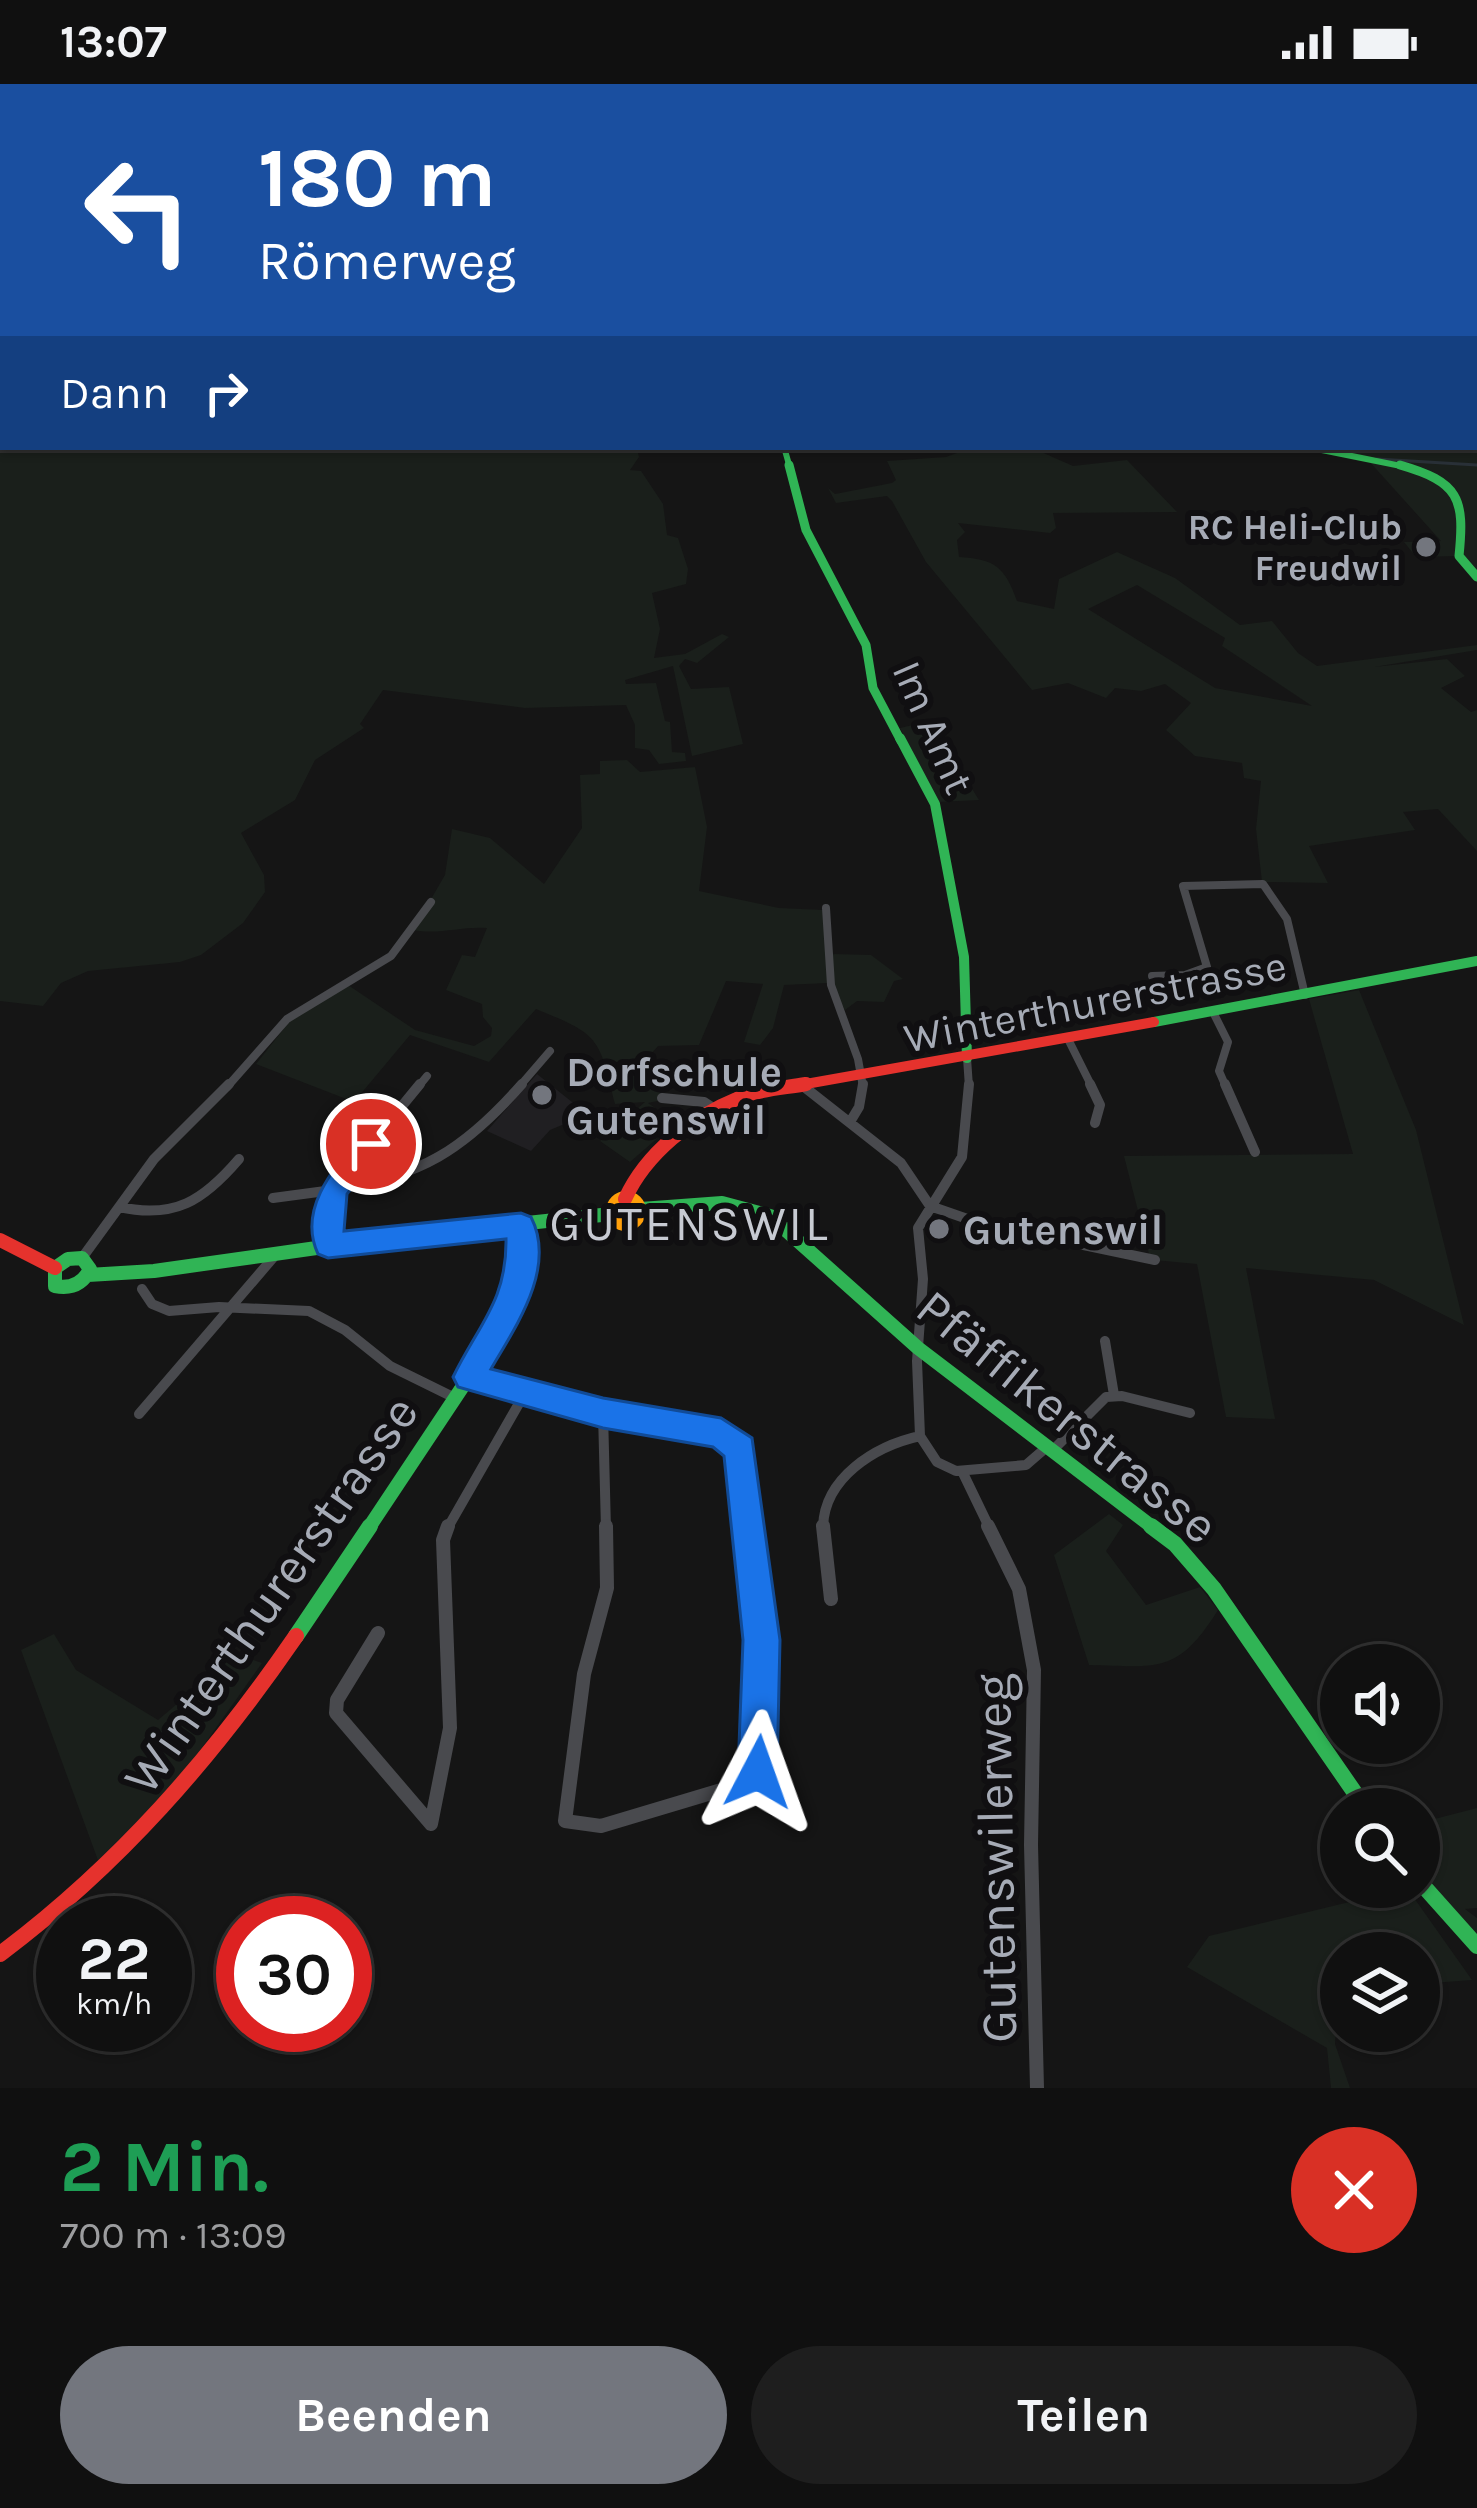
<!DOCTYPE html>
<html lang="de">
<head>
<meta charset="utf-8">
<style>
  body { margin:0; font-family:Karla,sans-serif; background:#1e1e1e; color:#f1f3f6; height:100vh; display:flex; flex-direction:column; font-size:45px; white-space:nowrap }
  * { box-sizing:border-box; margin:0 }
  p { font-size:39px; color:#9c9d9f }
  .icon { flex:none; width:66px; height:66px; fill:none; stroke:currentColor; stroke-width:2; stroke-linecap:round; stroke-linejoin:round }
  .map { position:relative; height:2004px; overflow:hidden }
  .drawer { display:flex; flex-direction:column; background:#101010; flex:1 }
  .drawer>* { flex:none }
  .hud { position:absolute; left:0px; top:0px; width:1479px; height:366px; box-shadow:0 3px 9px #0004,0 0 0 3px #303030; background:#1a4fa0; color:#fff; overflow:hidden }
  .controls { position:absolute; left:1320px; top:1560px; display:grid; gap:24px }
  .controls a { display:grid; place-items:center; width:120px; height:120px; border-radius:50%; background:#101010; box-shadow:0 3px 9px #0004,0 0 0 3px #303030; font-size:60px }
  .speed { position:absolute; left:36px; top:1812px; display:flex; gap:24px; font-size:60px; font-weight:700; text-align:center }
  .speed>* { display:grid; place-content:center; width:156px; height:156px; border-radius:50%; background:#101010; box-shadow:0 3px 9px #0004,0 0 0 3px #303030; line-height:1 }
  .speed small { font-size:30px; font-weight:400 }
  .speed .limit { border:18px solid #d22; background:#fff; color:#111 }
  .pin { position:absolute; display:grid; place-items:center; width:102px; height:102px; color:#fff; margin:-51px; border:6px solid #fff; border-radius:50%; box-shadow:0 3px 12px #0007 }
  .me { position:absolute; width:132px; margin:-66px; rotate:4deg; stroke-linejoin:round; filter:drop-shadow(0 0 9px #0008) }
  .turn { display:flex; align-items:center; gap:42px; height:252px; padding:0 60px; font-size:54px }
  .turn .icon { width:156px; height:156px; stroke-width:2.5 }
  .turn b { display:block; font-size:84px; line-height:102px }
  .then { display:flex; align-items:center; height:114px; padding:0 60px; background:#0003; gap:24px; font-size:45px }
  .round { display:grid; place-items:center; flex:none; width:126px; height:126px; border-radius:63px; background:#1e1e1e }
  .head { display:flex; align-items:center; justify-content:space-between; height:204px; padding:0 60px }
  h1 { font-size:72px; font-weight:700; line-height:90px; color:#1e9e55 }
  .primary-button { display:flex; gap:24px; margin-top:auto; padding:24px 60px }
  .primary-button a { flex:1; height:138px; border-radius:72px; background:#73767e; color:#fff; font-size:48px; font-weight:700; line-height:138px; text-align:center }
  .primary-button a+a { background:#1e1e1e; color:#f1f3f6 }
  .status { display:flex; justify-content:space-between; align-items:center; height:84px; padding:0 60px; background:#101010; direction:ltr }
  .status svg { height:33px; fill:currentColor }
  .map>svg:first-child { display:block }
  .built { fill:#201f22 }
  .green { fill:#1a1f1b; fill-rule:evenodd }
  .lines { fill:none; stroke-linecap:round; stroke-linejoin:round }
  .stream { stroke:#293037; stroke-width:3 }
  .taxiway { fill:#2f3031; fill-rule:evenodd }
  .runway { stroke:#2f3031; stroke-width:60 }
  .street-far3 { stroke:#494a4e; stroke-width:4.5 }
  .street-far2 { stroke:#494a4e; stroke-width:8 }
  .street-far1 { stroke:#494a4e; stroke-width:10 }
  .street { stroke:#494a4e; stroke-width:14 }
  .fast-far5 { stroke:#30b455; stroke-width:4.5 }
  .fast-far4 { stroke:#30b455; stroke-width:6 }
  .fast-far3 { stroke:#30b455; stroke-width:9 }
  .fast-far2 { stroke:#30b455; stroke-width:10 }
  .fast-far1 { stroke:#30b455; stroke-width:14 }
  .fast { stroke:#30b455; stroke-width:16 }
  .slow-far1 { stroke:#ff9f0a; stroke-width:4.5 }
  .slow { stroke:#ff9f0a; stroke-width:14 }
  .jam-far2 { stroke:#e5322d; stroke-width:10 }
  .jam-far1 { stroke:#e5322d; stroke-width:14 }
  .jam { stroke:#e5322d; stroke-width:16 }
  .route { fill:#1a73e8; stroke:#114b97; stroke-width:3 }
  .poi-dot { fill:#73767e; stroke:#100f11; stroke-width:4.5 }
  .labels { text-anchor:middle; stroke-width:12; stroke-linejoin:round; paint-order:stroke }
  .far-poi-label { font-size:36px; font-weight:bold; fill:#a6abb6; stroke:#100f11; text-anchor:end }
  .street-label { font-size:42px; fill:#a6abb6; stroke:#100f11 }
  .poi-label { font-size:42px; font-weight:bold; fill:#a6abb6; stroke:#100f11; text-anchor:start }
  .quarter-label { font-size:48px; letter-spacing:3px; fill:#c7cad2; stroke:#100f11 }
  .near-street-label { font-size:51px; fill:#a6abb6; stroke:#100f11 }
</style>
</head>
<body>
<div class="status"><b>13:07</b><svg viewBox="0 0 49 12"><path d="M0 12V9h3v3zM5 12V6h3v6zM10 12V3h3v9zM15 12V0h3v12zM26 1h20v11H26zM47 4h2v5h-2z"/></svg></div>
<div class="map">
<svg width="1477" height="2004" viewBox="0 0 1477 2004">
  <rect width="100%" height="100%" fill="#151515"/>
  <path class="built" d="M537,990L587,1030L572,1046L562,1041L550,1046L531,1067L487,1047Z"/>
  <path class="green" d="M340,0H823L833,3H337Z
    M1477,100V493L1459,472L1416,473L1404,458L1441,457L1368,376L1307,363H1476Z
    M0,298L3,363L637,365L639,373L630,386L641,387L663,420L667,451L678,454L688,485L686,500L652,509L660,545L654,574L685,570L722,550L729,553L697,579L685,575L679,582L691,605L729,603L743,660L692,672L673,582L625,596L626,600L656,599L665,637L670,638L672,668L685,669L686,677L659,680L649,666L635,664V641L626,621L525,624L383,606L360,640L364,644L315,676L295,716L241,749L264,791L265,808L243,839L201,871L180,878L88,887L61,899L43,922L0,917Z
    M968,365L1039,367L1073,382L1127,376L1177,428L1053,429L1056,444L1050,449L958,439L965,448L957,456L959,473C995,475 1005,483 1017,517L1054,525L1059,495L1117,468L1175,494L1240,541L1272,537L1298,569L1317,582L1477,561V566L1374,583L1447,575L1465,592L1441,604L1471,628L1477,626V767L1438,725L1403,728L1415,746L1309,762L1328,799L1262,798L1256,745L1261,697L1244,694L1242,679L1195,672L1166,646L1191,619L1165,600L1141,607L1115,604L1106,614L1068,599L1032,606L926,478L892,417L887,412L836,419L828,404L835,410L892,399L896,396L887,377L946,373ZM1137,501L1225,554L1222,562L1312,622L1215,604L1088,525Z
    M930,637L979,716L938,718L900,644Z
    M627,676L640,688L695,683L707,743L699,807L779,824L824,826L833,870L871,871L903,895L894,897L884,918L857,917L845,926L828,899L784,901L773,944L760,961L744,958L763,900L726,897L699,961L658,962L649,972L662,1016L648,1019L676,1038L630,1078L600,1057L645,1018L615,1020C599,953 600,951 536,925L489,978L410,951L354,1018L256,980L290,937L345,899L415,946L474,962L491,952L492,944L483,933L482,920L446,906L462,871L475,873L487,844C461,842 440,851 413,846L445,791L452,745L490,754L544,800L582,744L580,691L600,690V677Z
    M1359,906L1416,1046L1464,1241L1374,1196L1246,1184L1275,1335L1226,1333L1197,1180L1155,1176L1149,1170L1124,1072L1353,1070L1309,915Z
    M1109,1430L1123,1441L1106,1467L1146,1521L1200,1503L1218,1526C1178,1590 1159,1583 1089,1581L1054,1471Z
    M54,1550L76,1586L158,1636L236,1570L262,1579L189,1682L99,1779L21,1566Z
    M1477,1724V1824L1465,1825L1477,1834V1850L1419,1787V1739Z
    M1407,1804L1472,1896L1419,1900V1869H1341L1335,1960L1350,2004H1331L1327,1964L1187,1883L1209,1852Z"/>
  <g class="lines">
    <path class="stream" d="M1377,375L1477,381"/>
    <path class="taxiway" d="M103,0H113L101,3Z"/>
    <path class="runway" d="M88,3L90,0"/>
    <path class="street-far3" d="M1199,0L1209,3
      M1111,2L1152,1"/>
    <path class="street-far2" d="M826,824L831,901L858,975L863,1003
      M1152,892L1185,891L1207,883L1183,802L1263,800L1287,835L1305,911
      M1213,928L1228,958L1219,987L1226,1003
      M1068,955L1092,1003
      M967,974L969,1003
      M227,1003L287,935L391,872L431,818
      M418,1003L427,992
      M519,1003L550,967"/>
    <path class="street-far1" d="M969,1000L962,1073L918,1144L923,1195L917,1277L920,1352L937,1378L956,1387L1026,1381L1048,1362
      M1090,1000L1100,1021L1095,1039
      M1225,1000L1255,1068
      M803,1002L901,1079L930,1122
      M662,1014L704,1018L713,1024
      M850,1038L859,1023L863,1000
      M273,1114L333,1106L420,1000
      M930,1122L979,1139L1155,1176
      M119,1123C175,1135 203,1117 239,1075
      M328,1161L333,1106C420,1093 464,1066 522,1000
      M82,1174L154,1075L229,1000
      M142,1205L152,1220L169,1227L219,1223L309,1227L345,1246L390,1282L455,1314
      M1105,1257L1114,1311
      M470,1293L603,1329
      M603,1329L721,1349C752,1368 747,1411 750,1445
      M603,1329L606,1445
      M139,1330L278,1168
      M1053,1366L1106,1313L1122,1312L1190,1329
      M962,1387L990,1445
      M447,1445L525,1309
      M823,1445C823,1394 875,1362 920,1352"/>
    <path class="street" d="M606,1442L607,1504L584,1590L565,1737L601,1742L748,1698L758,1688L762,1556L750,1442
      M823,1442L831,1515
      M988,1442L1019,1505L1034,1586L1031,1761L1037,2004
      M378,1549L337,1616L336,1629L431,1740
      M431,1740L450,1644L443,1456L448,1442"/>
    <path class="fast-far5" d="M1166,0L1174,3
      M274,3L286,0"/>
    <path class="fast-far4" d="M784,363L790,384
      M1307,363L1411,384"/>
    <path class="fast-far3" d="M789,381L806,446L866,561L873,604L901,657
      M1400,381C1459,398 1465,414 1459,472L1477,493"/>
    <path class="fast-far2" d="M900,654L935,720L964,873L967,974
      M1154,938L1477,877"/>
    <path class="fast-far1" d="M641,1125L722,1119L770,1132L918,1264L1155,1445
      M82,1174L90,1185C83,1200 71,1205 55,1202V1184L68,1175Z
      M88,1191L154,1187L380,1155L611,1130
      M368,1445L493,1257L520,1198L521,1141"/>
    <path class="fast" d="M1151,1442L1175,1460L1214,1505L1366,1725
      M296,1552L370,1442
      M1419,1797L1477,1862"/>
    <path class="slow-far1" d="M1468,0L1473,3
      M844,3L852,0"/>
    <path class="slow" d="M613 1127a13 13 0 1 1 26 0a13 13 0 1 1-26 0Z"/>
    <path class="jam-far2" d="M789,1003L1154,938"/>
    <path class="jam-far1" d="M625,1115C646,1069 692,1033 739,1014C759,1005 785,1004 806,1000
      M0,1156L55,1184"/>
    <path class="jam" d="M0,1870C119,1781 212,1674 296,1552"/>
  </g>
  <path class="route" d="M371,1049L381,1052L385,1060L347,1110L344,1147L521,1129L531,1133C557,1184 516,1242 491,1285L603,1314L721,1334L752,1354L780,1556L777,1688L771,1702L758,1708L744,1702L738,1688L743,1556L724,1372L713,1363L603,1344L458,1303L453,1293C478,1241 507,1217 506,1155L328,1174L318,1170C297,1125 334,1084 361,1052Z"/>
  <g class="poi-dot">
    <circle cx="1426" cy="463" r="12"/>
    <circle cx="542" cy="1011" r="12"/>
    <circle cx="939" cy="1145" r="12"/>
  </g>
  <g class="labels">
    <g class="far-poi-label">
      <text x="1402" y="455">RC Heli-Club<tspan x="1402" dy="41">Freudwil</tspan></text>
    </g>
    <g class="street-label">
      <text transform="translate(934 643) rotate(66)" y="15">Im Amt</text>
      <text transform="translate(1095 917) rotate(-11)" y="15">Winterthurerstrasse</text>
    </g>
    <g class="poi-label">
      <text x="566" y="1002">Dorfschule<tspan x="566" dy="48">Gutenswil</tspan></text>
      <text x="963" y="1160">Gutenswil</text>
    </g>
    <g class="quarter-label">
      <text x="690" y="1156">GUTENSWIL</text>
    </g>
    <g class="near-street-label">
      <text transform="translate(1068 1332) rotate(39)" y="18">Pfäffikerstrasse</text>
      <text transform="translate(270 1510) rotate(-55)" y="18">Winterthurerstrasse</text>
      <text transform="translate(995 1774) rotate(-91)" y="18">Gutenswilerweg</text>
    </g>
  </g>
</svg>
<div class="controls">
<a><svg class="icon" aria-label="sound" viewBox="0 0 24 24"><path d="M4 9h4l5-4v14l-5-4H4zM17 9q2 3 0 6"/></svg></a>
<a><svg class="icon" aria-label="search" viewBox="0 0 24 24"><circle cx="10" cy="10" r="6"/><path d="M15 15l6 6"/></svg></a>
<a><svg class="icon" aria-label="layers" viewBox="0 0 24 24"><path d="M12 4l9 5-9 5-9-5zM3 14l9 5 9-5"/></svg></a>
</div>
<div class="speed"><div>22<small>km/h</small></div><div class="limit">30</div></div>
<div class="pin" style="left:371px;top:1060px;background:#d93025"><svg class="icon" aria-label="arrive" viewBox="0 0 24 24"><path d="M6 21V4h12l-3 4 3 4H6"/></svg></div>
<svg class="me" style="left:758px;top:1688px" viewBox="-20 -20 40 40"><path d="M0-17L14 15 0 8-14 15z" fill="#1a73e8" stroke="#fff" stroke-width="4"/></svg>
<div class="hud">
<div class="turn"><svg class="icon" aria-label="left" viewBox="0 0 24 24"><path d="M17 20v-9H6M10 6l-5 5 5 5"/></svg><div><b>180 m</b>Römerweg</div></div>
<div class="then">Dann<svg class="icon" aria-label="right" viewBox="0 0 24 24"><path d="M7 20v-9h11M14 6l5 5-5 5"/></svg></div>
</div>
</div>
<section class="drawer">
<div class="head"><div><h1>2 Min.</h1><p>700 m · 13:09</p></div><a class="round" style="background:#d93025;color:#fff"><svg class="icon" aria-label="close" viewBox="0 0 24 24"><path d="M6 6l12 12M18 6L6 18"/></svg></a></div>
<div class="primary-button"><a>Beenden</a><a>Teilen</a></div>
</section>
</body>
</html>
